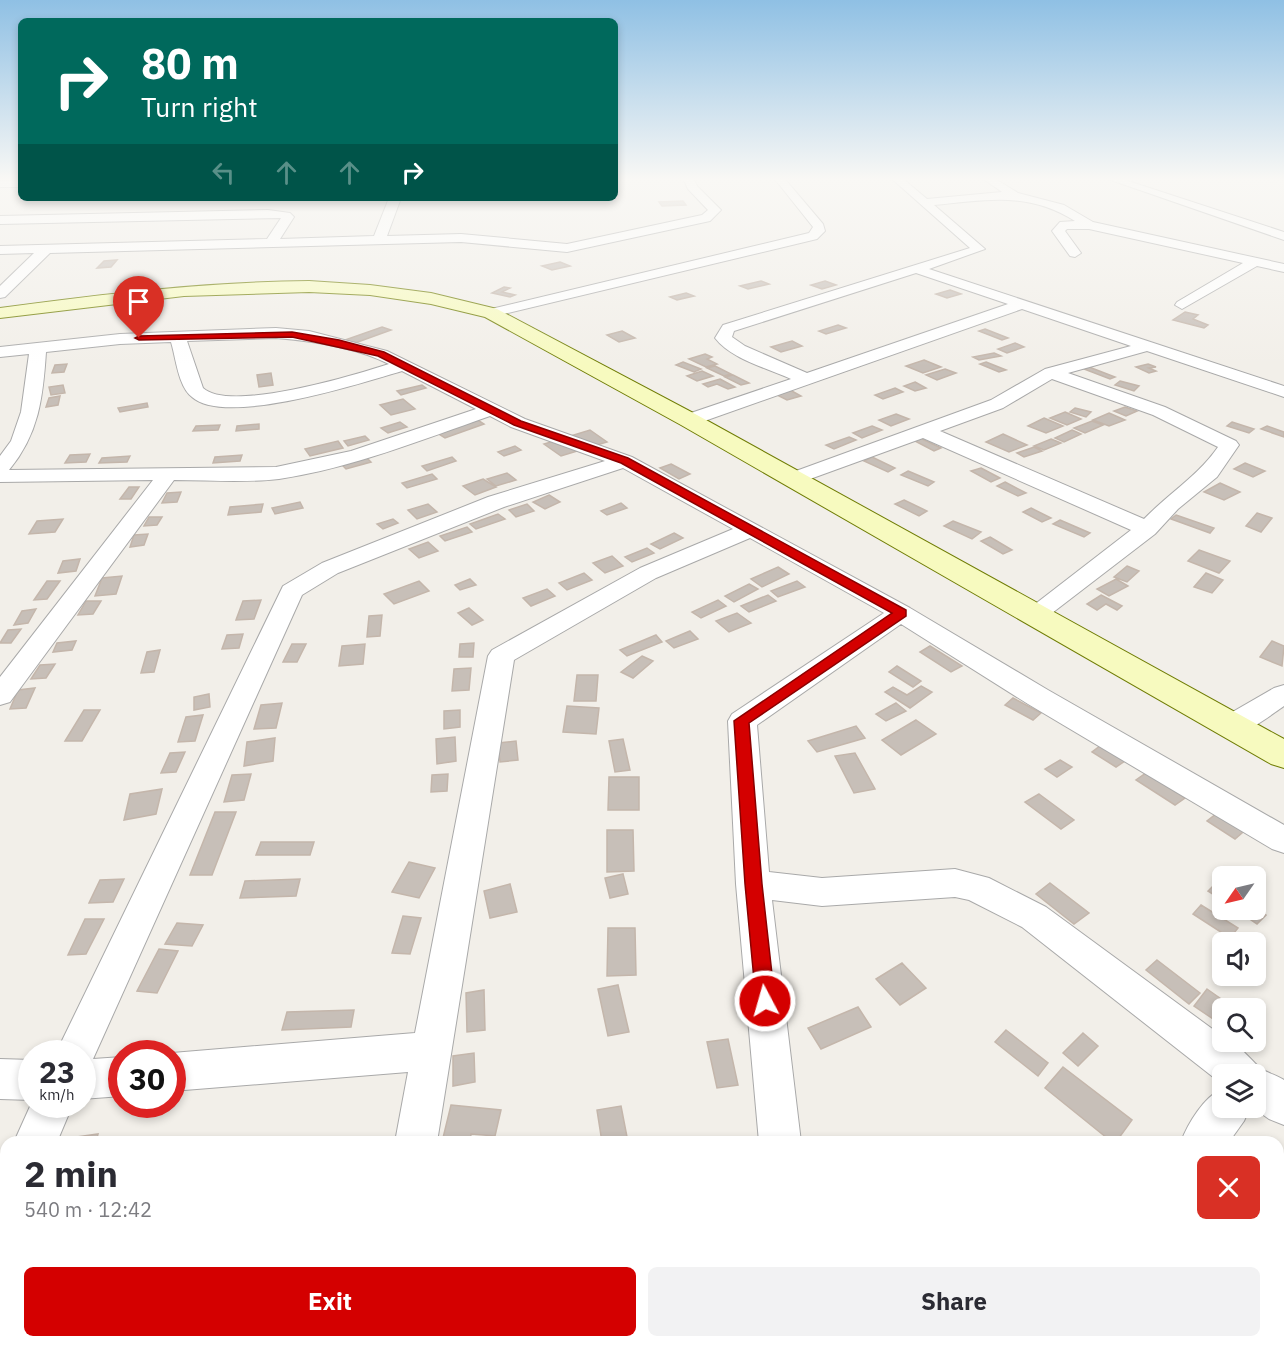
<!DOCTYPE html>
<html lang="en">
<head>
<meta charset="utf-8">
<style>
  body { margin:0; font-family:"IBM Plex Sans",sans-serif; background:#f2f2f3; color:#2b2b33; height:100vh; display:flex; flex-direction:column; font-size:22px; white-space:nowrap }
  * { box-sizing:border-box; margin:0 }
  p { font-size:20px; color:#7c7c81 }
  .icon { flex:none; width:33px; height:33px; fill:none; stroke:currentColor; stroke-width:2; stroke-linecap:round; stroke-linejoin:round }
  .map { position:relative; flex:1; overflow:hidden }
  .drawer { position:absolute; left:0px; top:1136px; width:1284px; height:212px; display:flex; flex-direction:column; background:#fff; border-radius:18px 18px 0 0; box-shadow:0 3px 9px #0003 }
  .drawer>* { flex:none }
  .guide { position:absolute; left:18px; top:18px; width:600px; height:183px; border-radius:9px; box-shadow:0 3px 9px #0003; background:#00695c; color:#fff; overflow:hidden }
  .needle { width:39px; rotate:236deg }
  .buttons { position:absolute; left:1212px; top:866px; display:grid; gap:12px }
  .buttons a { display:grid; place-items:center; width:54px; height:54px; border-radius:9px; background:#fff; box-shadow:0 3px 9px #0003; font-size:30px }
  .speed { position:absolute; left:18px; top:1040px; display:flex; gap:12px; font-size:30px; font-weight:700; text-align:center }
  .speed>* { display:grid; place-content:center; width:78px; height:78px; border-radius:50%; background:#fff; box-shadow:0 3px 9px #0003; line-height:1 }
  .speed small { font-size:15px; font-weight:400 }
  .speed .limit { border:9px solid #d22; background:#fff; color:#111 }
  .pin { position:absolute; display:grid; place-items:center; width:51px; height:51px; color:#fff; margin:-62px -26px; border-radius:50% 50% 50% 0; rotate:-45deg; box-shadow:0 0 6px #0007 }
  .pin .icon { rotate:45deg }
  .me { position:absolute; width:66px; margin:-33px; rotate:354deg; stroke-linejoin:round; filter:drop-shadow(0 0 4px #0008) }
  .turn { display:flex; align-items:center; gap:21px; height:126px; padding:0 24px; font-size:27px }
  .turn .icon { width:78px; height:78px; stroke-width:2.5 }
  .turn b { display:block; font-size:42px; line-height:51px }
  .lanes { display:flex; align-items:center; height:57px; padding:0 24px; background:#0003; justify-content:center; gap:30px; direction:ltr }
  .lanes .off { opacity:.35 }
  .round { display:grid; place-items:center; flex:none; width:63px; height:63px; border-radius:9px; background:#f2f2f3 }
  .headline { display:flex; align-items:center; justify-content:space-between; height:102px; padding:0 24px }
  h1 { font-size:36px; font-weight:700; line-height:45px }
  .primary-button { display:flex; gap:12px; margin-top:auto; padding:12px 24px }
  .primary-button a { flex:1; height:69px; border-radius:9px; background:#d40000; color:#fff; font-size:24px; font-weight:700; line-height:69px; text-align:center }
  .primary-button a+a { background:#f2f2f3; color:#2b2b33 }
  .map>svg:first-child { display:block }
  .building { fill:#c7bfb8; stroke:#c4b6ab; stroke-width:1.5 }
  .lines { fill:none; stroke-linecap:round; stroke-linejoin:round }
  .street-casing { stroke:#a9a9a9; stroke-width:2 }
  .secondary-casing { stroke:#707d05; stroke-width:2 }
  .street { fill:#fff; fill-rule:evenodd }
  .secondary { fill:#f7fabf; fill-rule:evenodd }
  .route { fill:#d40000; stroke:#8a0000; stroke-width:1.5 }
</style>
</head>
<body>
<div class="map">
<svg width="1284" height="1346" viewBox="0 0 1284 1346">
  <rect width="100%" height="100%" fill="#f2efe9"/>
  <path class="building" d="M683,201L686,205L662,206L659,202Z
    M117,260L111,267L97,268L104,261Z
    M560,262L570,266L552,270L542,266Z
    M761,281L769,284L748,289L740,286Z
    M825,281L836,285L822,289L811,285Z
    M504,287L510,288L502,292L515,295L510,297L492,293Z
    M950,290L961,294L947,298L936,294Z
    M686,293L694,296L677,300L670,297Z
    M1185,312L1198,315L1193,319L1208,325L1204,328L1173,320Z
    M838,325L846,328L826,334L819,331Z
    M382,327L391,330L347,346L339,342Z
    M985,329L1008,338L1002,340L979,331Z
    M622,331L635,338L619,342L607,335Z
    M792,341L802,346L781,352L771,347Z
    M1015,343L1024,347L1007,353L998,349Z
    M994,353L1001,356L979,360L973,357Z
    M705,354L712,357L707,359L717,364L706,367L689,359Z
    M924,360L941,367L923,373L906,366Z
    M683,362L701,369L694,372L676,365Z
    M986,362L1006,370L999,372L980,364Z
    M67,364L64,372L52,373L55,365Z
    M1148,364L1156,367L1149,368L1156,371L1149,373L1136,367Z
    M715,366L731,374L724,376L707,368Z
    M1089,367L1115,377L1110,379L1084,369Z
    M945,369L956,373L937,380L926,375Z
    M702,371L713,376L697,381L687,376Z
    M271,373L273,385L259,387L257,375Z
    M733,375L749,383L741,385L725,377Z
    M720,379L735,387L728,389L717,384L708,387L703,384Z
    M1120,381L1139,386L1134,391L1115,385Z
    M915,382L926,388L915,391L904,386Z
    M63,385L65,393L51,395L49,387Z
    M422,385L426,388L401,395L397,391Z
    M895,388L903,392L883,399L875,395Z
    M790,390L801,396L787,400L775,394Z
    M60,396L58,405L46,407L49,398Z
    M403,399L415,409L391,415L380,405Z
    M147,403L148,407L120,412L118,408Z
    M1125,407L1137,411L1126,416L1114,411Z
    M1075,408L1091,412L1086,417L1070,412Z
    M1065,412L1081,419L1067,425L1050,418Z
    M1109,413L1125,420L1109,426L1093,420Z
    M896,414L909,419L891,426L879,420Z
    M1044,418L1063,426L1046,433L1028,426Z
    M476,419L484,424L445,438L437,433Z
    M1092,421L1103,425L1085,433L1074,428Z
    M400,422L407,427L388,433L381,428Z
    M1232,422L1254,429L1249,433L1227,426Z
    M259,424V429L236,431L237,426Z
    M220,425L218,430L193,431L196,426Z
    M872,426L882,430L862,438L853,433Z
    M1267,426L1284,432V437L1261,429Z
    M590,430L607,442L561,456L544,444Z
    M1072,430L1081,434L1064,442L1055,438Z
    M1003,434L1027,445L1009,452L986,442Z
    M365,436L369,440L348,446L344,441Z
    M849,437L856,440L834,449L826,445Z
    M918,437L941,448L934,451L911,439Z
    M1051,439L1061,443L1044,450L1034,446Z
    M338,441L343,448L310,456L305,449Z
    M515,446L521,450L504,456L498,452Z
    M1034,447L1042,451L1024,457L1017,453Z
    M90,454L86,462L65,463L70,455Z
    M242,455L240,461L213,463L215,457Z
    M130,456L127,462L99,463L102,458Z
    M366,457L371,462L346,469L341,464Z
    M452,457L456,461L427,471L422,466Z
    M872,457L895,468L888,472L864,461Z
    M1245,463L1265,471L1253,477L1234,469Z
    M671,464L690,474L679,479L660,468Z
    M981,468L1000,478L991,482L971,471Z
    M908,471L934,482L928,486L901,475Z
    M507,473L516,480L496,486L487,479Z
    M432,474L437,479L407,488L402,483Z
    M483,479L496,487L475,495L463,486Z
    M1005,482L1026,493L1018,496L997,486Z
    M1220,483L1240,492L1224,500L1204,492Z
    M129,487H139L131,499H120Z
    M181,492L177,502L162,503L167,493Z
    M549,495L560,502L545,509L533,502Z
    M904,500L927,511L919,516L895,504Z
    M300,502L303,508L275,514L272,508Z
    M621,503L627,508L607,515L601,511Z
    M263,504L261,512L228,515L230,507Z
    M428,504L437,512L417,519L408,510Z
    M527,504L534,511L516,517L509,510Z
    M1031,508L1051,518L1042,522L1023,512Z
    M1257,513L1272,518L1261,532L1246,526Z
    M498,514L505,519L476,529L470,524Z
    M1176,515L1214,528L1210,533L1171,519Z
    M149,517H162L157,525L144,526Z
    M63,519L55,532L29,534L37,521Z
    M393,519L398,523L383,529L377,524Z
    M1060,520L1090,533L1084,537L1053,524Z
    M953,521L981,532L972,539L944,526Z
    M467,527L472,532L445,541L440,536Z
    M674,533L683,538L660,549L651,544Z
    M148,534L144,545L130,547L134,535Z
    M990,537L1012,550L1003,554L981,541Z
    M428,542L438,551L419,558L409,549Z
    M647,548L654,553L632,562L625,557Z
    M1199,550L1230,561L1219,573L1188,561Z
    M612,556L623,566L605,573L593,563Z
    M80,559L76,571L58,573L63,561Z
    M1127,566L1139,571L1127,582L1114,577Z
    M778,567L789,574L762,587L751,579Z
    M584,573L592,580L567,590L559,583Z
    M1206,573L1223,580L1212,593L1194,587Z
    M122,576L116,594L95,596L102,578Z
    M470,579L476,585L460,590L455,585Z
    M1116,579L1128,586L1109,596L1097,589Z
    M47,581H60L47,599L34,600Z
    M419,581L429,591L394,604L384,594Z
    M797,581L805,587L778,597L771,591Z
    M749,584L758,589L734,602L725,596Z
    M547,589L555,596L531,606L523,598Z
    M768,595L776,601L749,612L741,606Z
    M1101,595L1122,606L1117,610L1106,604L1097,610L1087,604Z
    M261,600L254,619L236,620L243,601Z
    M718,600L726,606L701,618L692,612Z
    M86,601H101L93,614L78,615Z
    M469,608L483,620L472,625L458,613Z
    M36,609L28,623L14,625L22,611Z
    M737,613L751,623L729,632L716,621Z
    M382,615L380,636L367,637L369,616Z
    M21,629L11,643H0L8,630Z
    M690,631L698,639L674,648L666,641Z
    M243,634L239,648L222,649L227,635Z
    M656,635L662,642L627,656L620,650Z
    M76,641L72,650L53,652L57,643Z
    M1272,641L1284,646L1282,666L1260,657Z
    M474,643L473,657H459L460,644Z
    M292,644H306L297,662H283Z
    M365,644L363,664L339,666L342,646Z
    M930,646L962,666L951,672L920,652Z
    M160,650L154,672L141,673L147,652Z
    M642,656L653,661L633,678L621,672Z
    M55,664L46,678L31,679L40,665Z
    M897,666L921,681L913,687L889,672Z
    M471,668L469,690L452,691L454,669Z
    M577,675H598L596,701H574Z
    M921,686L932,692L910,708L885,692L893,687L907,695Z
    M35,688L26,708L10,709L18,690Z
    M209,694L210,707L194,710V697Z
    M1013,698L1041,713L1033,720L1005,705Z
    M282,703L276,728L254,729L261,705Z
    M896,703L906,711L886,721L876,714Z
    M567,706L599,708L596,734L563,732Z
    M84,710H100L82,741H65Z
    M460,710V727L444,729V711Z
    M203,715L195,741L178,742L186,717Z
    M916,720L936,734L901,755L882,740Z
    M856,726L865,738L817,752L808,741Z
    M455,737L456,761L437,764L436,739Z
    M275,738L273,761L244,766L247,742Z
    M623,739L630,770L615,772L609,741Z
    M516,741L518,760L500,762L498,743Z
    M1100,746L1125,761L1116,767L1092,752Z
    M185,752L176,772L161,773L170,753Z
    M855,753L875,789L854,793L835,756Z
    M1060,760L1072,767L1057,777L1045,769Z
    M1146,773L1185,798L1175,805L1136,780Z
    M251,774L244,800L224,802L232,775Z
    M448,774L447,791L431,792L432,775Z
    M609,777H639V810H608Z
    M162,789L156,814L124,820L130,794Z
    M1039,794L1074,820L1061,829L1025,802Z
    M215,812H236L212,875H190Z
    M1216,814L1243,832L1235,839L1207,821Z
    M607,830H633L634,871L607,872Z
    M261,842H314L310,855H256Z
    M409,862L435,868L419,898L392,892Z
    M623,874L628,894L610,898L605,878Z
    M124,879L113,902L89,903L100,880Z
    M300,879L296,896L240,898L245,881Z
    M1217,882L1222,886V900L1208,891Z
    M1050,883L1089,913L1074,924L1036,894Z
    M510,884L517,912L490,918L484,891Z
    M1201,905L1238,928L1230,938L1193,914Z
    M1256,908L1266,915L1257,924L1235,909Z
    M403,916L421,918L410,954L392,953Z
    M85,919H104L86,954L68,955Z
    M177,923L203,925L192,946L165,944Z
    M608,928H635L636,975L607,976Z
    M159,949L178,951L157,993L137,991Z
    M1157,960L1200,993L1189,1004L1146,970Z
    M902,963L926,988L900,1005L876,979Z
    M618,985L629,1032L608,1036L598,989Z
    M1207,989L1234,1008H1222V1025L1194,1006Z
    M484,990L485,1030L467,1032L466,993Z
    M858,1007L871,1027L821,1049L808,1028Z
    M354,1010L351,1027L282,1030L287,1012Z
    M1006,1030L1048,1063L1038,1076L995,1042Z
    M1083,1033L1098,1046L1078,1066L1063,1053Z
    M728,1039L738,1085L717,1088L707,1042Z
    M474,1053L475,1082L453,1086V1056Z
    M1063,1067L1132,1120L1116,1142H1112L1045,1088Z
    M451,1105L501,1110L495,1136L471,1134L470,1142H442Z
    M621,1106L628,1142H602L597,1110Z
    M98,1134L96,1142H69L70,1138Z
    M286,1341H338L323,1346H286Z
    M1148,1341H1178L1173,1346H1152Z"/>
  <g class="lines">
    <defs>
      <path id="street" d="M683,178H693L697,186L721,210L710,221L567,252L461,242L50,253L5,297L0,298V286L34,253L0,254V246L267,239L281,218L0,224V216L268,210L290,213L294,217L280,239L374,236L389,198H401L387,236L461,234L567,244L702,215L708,210L688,189Z
        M774,178H784L823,224L825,231L817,239L491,317L484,313L491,309L809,233L813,227Z
        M891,178H902L927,199L1002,192L982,178H994L1018,193L1064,205L1093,222L1284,264V272L1257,266L1182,309L1175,305L1177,302L1243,263L1089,229H1067L1065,231L1081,253L1075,257L1070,256L1052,231L1060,222L1075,221C1027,191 988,200 934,205L985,249L929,269L1284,386V397L1147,351L1068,373L1165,407L1236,441L1239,445L1217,477L1178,509L1155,534L1043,620L1034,623L1025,620L1021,615L1131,530L923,438L799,483H785L782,479L785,475L991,400L1045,369L1131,346L1022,309L696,424L689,426L680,420L682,416L791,379C767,368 731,359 715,338L723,325L970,248ZM916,273L1008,304L807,373L745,346L732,337L734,331ZM1052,379L1153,415L1218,447C1198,476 1168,494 1144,519L940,431L1003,408Z
        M1105,178H1119L1284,232V240Z
        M0,181H21V187H0Z
        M276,328L309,331L387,351L525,419L632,457L910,608L1048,690L1284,825V853L1272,849L1028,704L901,624L757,725L769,872L822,878L955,869L989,878L1046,907L1222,1036V1041C1237,1041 1248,1057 1258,1066C1263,1072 1277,1075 1284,1080V1125L1269,1119L1252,1107H1256V1074H1222V1084L1022,927L969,900L955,897L822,906L772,900L801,1142H759L736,884L728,721L732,714L884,613L750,538L656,578L514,660L437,1142H395L408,1072L172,1091V1053L415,1033L488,656L492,650L640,568L733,529L623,468L504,507L338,573L302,595L93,1059L122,1057V1096L82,1099V1053H56L283,586L322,563L488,497L605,461L511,427L490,416C421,440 352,468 279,479C245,483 208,480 174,480L10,702L0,705V677L153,480L0,482V456L11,441L21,412L29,354L0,357V347L120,334ZM276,338C313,341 355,347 389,364C355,375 230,413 203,388L187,341ZM171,342C176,358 178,386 192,397C225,427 362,383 402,371L476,409L351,451L276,467L9,470C39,434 43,397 46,352L120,344Z
        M1284,685V706C1266,718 1244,738 1222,732L1218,725L1222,718L1274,688Z
        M0,1059L32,1060V1100L0,1099Z
        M1222,1089V1107H1250L1244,1121L1229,1142H1181C1188,1123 1204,1097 1222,1089Z
        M32,1102L73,1104L57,1142H14Z
        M6,1180V1235L0,1238V1182Z
        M358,1341H408L407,1346H357Z
        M776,1341H826V1346H776Z
        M1025,1341H1077L1075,1346H1023Z"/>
      <path id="secondary" d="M309,281L370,285L431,293L497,309L697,415L1284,739V768L1271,764L681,425L485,317L431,304L370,295L309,292L184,296L0,318V308C103,294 205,282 309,281Z"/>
    </defs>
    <use href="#street" class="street-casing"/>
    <use href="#secondary" class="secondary-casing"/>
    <use href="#street" class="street"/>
    <use href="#secondary" class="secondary"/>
  </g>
  <linearGradient id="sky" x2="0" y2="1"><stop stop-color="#8fc0e4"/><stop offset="0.49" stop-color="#f9f8f5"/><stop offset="1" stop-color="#f9f8f5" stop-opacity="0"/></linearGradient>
  <rect width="1284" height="366" fill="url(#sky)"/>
  <path class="route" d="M292,332L339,340L384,352L521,421L628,458L906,610V616L749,723L762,884L775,1001L772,1007L765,1010L759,1007L756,1001L745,884L734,721L892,613L621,463L514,425L378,356L292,337L139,340L135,338L139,336Z"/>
</svg>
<div class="buttons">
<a><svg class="needle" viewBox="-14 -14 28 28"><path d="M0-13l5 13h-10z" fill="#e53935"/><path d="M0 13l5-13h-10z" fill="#7c7c81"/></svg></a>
<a><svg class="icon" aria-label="sound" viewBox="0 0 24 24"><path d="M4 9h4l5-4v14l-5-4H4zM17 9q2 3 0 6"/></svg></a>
<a><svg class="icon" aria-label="search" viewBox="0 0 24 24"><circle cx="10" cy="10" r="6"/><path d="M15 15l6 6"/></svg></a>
<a><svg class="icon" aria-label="layers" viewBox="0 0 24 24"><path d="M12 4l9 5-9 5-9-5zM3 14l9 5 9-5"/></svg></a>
</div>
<div class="speed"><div>23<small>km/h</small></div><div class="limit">30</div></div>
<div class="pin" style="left:139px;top:338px;background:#d93025"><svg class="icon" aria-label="arrive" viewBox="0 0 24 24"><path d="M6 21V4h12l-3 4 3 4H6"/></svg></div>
<svg class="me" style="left:765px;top:1001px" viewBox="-20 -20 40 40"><circle r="17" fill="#d40000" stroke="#fff" stroke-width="3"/><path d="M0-11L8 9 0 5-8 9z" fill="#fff"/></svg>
<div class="guide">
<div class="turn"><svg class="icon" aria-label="right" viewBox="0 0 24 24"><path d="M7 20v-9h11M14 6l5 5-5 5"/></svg><div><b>80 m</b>Turn right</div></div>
<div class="lanes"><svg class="icon off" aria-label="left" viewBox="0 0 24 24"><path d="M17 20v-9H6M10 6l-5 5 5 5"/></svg><svg class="icon off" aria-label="ahead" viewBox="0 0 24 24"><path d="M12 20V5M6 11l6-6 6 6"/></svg><svg class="icon off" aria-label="ahead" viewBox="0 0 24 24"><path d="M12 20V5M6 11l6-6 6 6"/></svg><svg class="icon" aria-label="right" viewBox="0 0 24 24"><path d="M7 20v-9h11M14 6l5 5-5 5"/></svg></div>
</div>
<section class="drawer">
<div class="headline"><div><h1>2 min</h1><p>540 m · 12:42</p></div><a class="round" style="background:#d93025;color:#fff"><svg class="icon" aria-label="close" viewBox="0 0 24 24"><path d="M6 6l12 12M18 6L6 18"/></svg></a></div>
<div class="primary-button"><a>Exit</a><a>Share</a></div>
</section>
</div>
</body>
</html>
